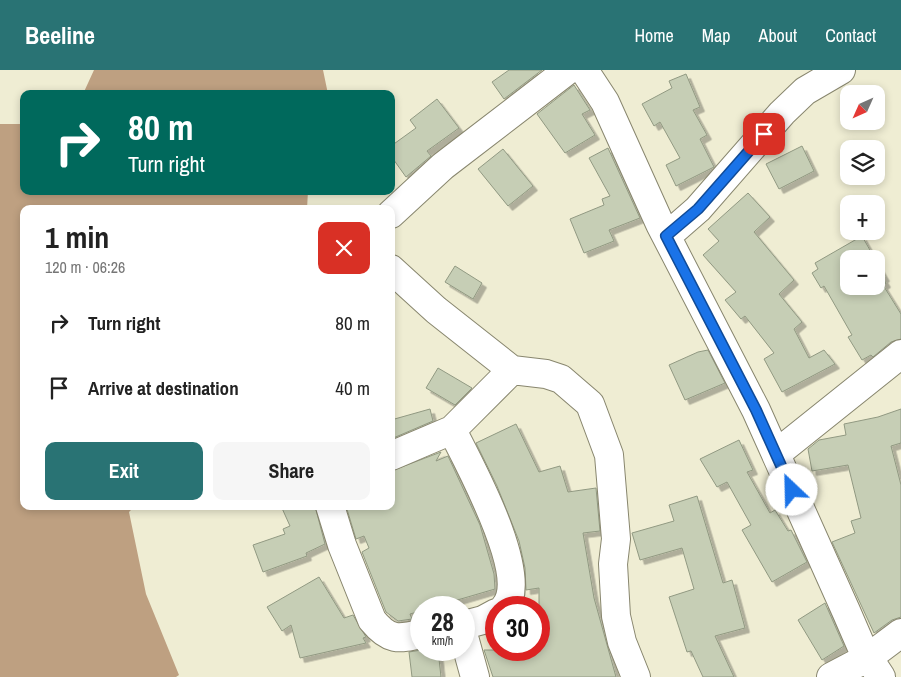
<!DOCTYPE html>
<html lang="en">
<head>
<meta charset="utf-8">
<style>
  body { margin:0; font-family:"Archivo Narrow",sans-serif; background:#f6f6f6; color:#222; height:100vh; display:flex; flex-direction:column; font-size:19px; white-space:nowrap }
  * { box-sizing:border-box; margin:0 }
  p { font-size:16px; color:#767676 }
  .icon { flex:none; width:28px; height:28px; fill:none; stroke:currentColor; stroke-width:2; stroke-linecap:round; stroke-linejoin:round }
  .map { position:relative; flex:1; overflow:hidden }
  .drawer { position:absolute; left:20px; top:135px; width:375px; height:305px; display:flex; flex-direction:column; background:#fff; border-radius:10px; box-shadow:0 2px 8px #0003 }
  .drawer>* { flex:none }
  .hud { position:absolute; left:20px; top:20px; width:375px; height:105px; border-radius:10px; box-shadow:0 2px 8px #0003; background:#00695c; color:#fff; overflow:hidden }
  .needle { width:32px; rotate:225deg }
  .fabs { position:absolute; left:840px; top:15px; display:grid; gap:10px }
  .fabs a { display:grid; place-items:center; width:45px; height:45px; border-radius:10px; background:#fff; box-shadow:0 2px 8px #0003; font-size:25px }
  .speed { position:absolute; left:410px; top:526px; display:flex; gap:10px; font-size:25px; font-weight:700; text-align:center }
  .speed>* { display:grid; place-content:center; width:65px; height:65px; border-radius:50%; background:#fff; box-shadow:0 2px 8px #0003; line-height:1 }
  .speed small { font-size:12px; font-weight:400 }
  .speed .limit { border:8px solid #d22; background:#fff; color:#111 }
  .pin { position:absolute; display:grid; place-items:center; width:42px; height:42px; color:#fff; margin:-21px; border-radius:10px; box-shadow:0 2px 8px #0006 }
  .me { position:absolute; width:55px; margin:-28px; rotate:336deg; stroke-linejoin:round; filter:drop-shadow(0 0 4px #0008) }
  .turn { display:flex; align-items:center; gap:18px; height:105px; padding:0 25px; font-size:22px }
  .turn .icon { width:65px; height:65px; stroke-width:2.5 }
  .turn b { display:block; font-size:35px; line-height:42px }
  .round { display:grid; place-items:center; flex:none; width:52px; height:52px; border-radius:10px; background:#f6f6f6 }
  .head { display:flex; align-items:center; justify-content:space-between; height:85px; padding:0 25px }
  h1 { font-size:30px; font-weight:700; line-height:38px }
  .button { display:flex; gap:10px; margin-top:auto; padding:10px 25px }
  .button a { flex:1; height:58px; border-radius:10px; background:#297374; color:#fff; font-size:20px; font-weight:700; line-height:58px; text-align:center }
  .button a+a { background:#f6f6f6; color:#222 }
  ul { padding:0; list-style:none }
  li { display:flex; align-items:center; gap:15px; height:65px; padding:0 25px }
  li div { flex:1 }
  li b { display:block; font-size:19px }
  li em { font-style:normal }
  header { display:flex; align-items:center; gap:30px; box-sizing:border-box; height:70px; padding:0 25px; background:#297374; color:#fff }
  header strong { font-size:24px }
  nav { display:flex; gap:28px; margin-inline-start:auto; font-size:18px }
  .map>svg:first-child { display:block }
  .forest { fill:#bea081 }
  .building { fill:#c6ceb5; stroke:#919982; filter:url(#shadow) }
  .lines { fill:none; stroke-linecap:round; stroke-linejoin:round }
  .minor-casing { stroke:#88866e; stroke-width:30 }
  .minor { stroke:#fff; stroke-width:28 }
  .route-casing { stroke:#114b97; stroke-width:12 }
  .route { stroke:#1a73e8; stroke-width:9 }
</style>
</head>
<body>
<header>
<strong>Beeline</strong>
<nav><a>Home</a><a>Map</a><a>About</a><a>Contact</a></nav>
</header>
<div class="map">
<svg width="901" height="607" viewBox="0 0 901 607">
  <defs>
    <filter id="shadow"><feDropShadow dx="4.5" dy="4.5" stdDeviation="0" flood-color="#0004"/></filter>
  </defs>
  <rect width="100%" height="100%" fill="#efedd3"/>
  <path class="forest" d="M94,0H323L328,24H83Z
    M0,54H24V121H308L307,139H24V436H135L129,442L146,524L179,605L176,607H0Z"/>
  <path class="building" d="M509,0H542L504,29L492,12Z
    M686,4L700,37L693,40L707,65L700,69L714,97L676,116L666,95L680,88L660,52L654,56L642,34L672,18L669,11Z
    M574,15L590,40L582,44L595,65L565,83L537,44Z
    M437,29L459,58L427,81L431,86L406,107L391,86V76L416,58L410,50Z
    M802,76L814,101L779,119L766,94Z
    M608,78L640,148L609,160L614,171L584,183L570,149L604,135L602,129L610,126L589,88Z
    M503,79L533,116L508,136L478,99Z
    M748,123L770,147L754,162L794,210L779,224L802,252L794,259L809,288L824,280L835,294L782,322L764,289L774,283L745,246L741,249L725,230L736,222L703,185L719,171L708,159Z
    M862,166L875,189H849V216H876V191L885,207L883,208L886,213L883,215L901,244V269L891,272L873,287L871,285L862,290L848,267L852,265L824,216L821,218L812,203L818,199L815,193Z
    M455,196L482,213L473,229L445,212Z
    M708,280L725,313L685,330L669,295L698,282Z
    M438,298L472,318L455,335L426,318Z
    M430,339L433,351L391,369V350Z
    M901,339V373L891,376L901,415V547L892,550L874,563L832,472L855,463L851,451L861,448L848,395L812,401L808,379L819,370L846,365L844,354L878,347Z
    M516,354L539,402L560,396L568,422L596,418L600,461L583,463L594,528L616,607H493L484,580H539V518L526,520L525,498L519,471L497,416L476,373Z
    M739,370L753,400L747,402L770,443L775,440L788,461L791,460L807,492L772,512L742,460L751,455L727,412L717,417L700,389Z
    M441,382L436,391L448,386L480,455L494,504L495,519L430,538H421V541L410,544L412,549L398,551L386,542L362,482L369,478L364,466L356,469L346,436H391V401Z
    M697,426L723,513L732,510L745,558L715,566L734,607H703L691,581L687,582L669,527L694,519L682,478L640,490L632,463L674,451L669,435Z
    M281,436H315L325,474L306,483L307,486L263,502L253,475L285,464L283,459L290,456Z
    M319,507L344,548L353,545L366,567L363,568L366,573L300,588L291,555L282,561L267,537Z
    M825,533L844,576L822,590L798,550Z
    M421,580H438L441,607H412L409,582Z"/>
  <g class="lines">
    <defs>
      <path id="minor" d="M584,0L605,32L660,154L756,340L846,541L862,578L881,607
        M391,144L443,96L568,0
        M667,166L698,139L782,43L805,21L841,0
        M391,199L436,240L512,300L546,304L561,309L590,334L609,385L616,469L613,494L616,546L622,572L636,607
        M452,360C468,392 532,507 504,538
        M776,384L901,284
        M391,386L452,360L512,300
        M330,436L342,475L372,550C389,571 398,569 421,564
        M464,555L483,550L496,543
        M464,567L475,607
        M831,607L869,587L901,563"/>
    </defs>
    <use href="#minor" class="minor-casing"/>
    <use href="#minor" class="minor"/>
  </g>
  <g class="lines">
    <defs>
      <path id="route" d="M764,64L698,139L666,166L756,340L792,420"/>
    </defs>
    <use href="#route" class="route-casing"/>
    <use href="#route" class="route"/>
  </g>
</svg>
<div class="fabs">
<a><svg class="needle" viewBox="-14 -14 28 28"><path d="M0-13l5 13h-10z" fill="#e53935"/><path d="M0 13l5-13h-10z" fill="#767676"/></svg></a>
<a><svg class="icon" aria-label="layers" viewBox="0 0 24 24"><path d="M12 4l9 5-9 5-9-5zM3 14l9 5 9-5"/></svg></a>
<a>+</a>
<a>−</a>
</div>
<div class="speed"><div>28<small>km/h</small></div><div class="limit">30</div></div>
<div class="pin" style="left:764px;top:64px;background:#d93025"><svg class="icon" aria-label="arrive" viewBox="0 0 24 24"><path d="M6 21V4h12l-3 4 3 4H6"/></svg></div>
<svg class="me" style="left:792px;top:420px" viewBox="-20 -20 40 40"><circle r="19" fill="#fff"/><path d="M0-13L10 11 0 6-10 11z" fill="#1a73e8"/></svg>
<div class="hud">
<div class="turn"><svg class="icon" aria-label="right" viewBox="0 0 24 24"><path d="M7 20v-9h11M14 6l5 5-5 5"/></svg><div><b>80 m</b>Turn right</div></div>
</div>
<section class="drawer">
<div class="head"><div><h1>1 min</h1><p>120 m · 06:26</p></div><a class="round" style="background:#d93025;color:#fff"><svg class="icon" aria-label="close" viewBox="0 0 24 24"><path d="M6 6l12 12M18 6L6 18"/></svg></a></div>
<ul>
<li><svg class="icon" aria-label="right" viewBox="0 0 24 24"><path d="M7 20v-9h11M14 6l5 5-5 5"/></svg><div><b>Turn right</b></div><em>80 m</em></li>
<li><svg class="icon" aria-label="arrive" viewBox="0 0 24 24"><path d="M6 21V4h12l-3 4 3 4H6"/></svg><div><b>Arrive at destination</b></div><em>40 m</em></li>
</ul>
<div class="button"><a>Exit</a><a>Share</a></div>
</section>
</div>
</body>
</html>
